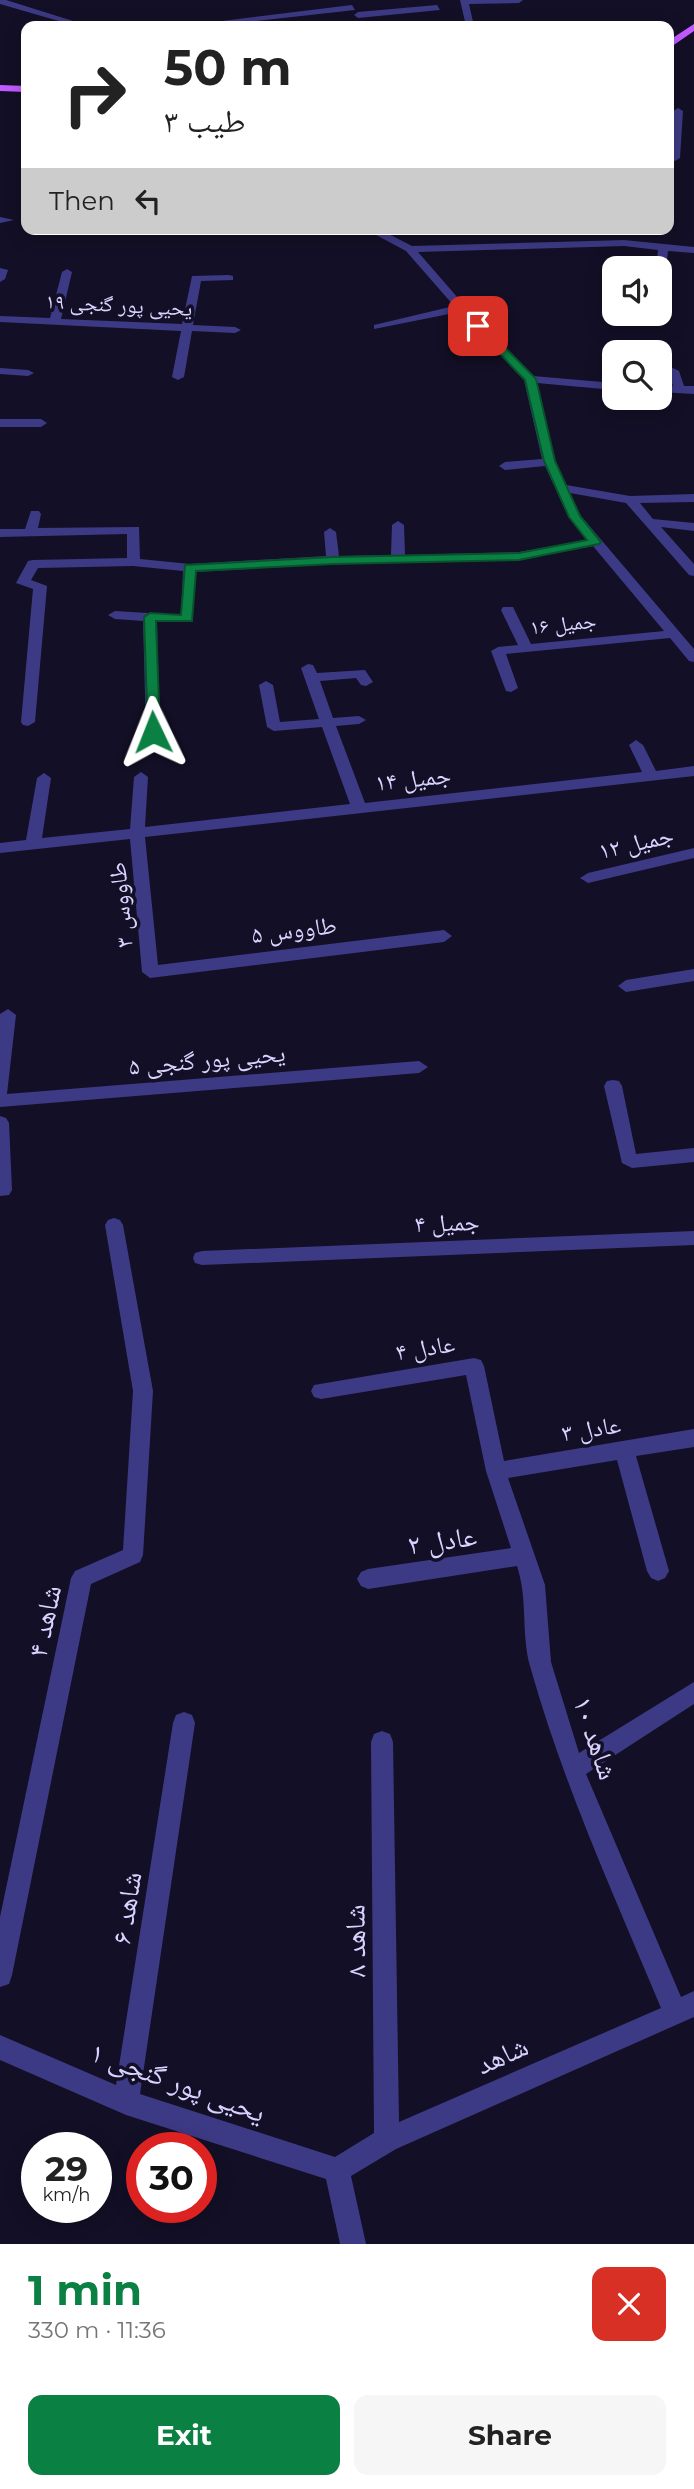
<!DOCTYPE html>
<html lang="en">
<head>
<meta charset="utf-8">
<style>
  body { margin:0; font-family:Montserrat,"Noto Naskh Arabic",sans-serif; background:#f6f6f6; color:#222; height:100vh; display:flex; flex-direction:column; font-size:26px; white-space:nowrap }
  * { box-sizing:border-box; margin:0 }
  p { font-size:23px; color:#767676 }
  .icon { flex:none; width:38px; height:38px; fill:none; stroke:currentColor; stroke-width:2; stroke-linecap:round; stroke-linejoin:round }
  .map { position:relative; height:2244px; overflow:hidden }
  .sheet { display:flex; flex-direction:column; background:#fff; flex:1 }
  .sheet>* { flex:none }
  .hud { position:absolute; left:21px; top:21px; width:653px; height:214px; border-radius:14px; box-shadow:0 4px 18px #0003; background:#fff; color:#222; overflow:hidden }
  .controls { position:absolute; left:602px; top:256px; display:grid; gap:14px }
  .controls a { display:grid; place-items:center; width:70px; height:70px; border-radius:14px; background:#fff; box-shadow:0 4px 18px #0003; font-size:35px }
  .speed { position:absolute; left:21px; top:2132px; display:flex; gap:14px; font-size:35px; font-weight:700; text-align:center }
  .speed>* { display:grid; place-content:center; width:91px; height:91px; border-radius:50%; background:#fff; box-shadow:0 4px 18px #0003; line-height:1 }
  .speed small { font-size:18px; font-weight:400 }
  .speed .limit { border:10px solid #d22; background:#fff; color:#111 }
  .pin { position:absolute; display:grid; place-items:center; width:60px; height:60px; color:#fff; margin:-30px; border-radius:14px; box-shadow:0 4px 10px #0006 }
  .me { position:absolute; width:77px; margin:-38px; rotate:358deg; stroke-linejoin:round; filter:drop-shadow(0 0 5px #0008) }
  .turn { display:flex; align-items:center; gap:24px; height:147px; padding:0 28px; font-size:32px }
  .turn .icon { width:91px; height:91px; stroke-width:2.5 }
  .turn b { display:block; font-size:49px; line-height:60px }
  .then { display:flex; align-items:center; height:66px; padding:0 28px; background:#0003; gap:14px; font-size:26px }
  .round { display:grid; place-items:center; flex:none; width:74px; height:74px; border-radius:14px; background:#f6f6f6 }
  .headline { display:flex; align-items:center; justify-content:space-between; height:119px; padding:0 28px }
  h1 { font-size:42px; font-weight:700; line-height:52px; color:#0b8043 }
  .cta { display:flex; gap:14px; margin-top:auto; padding:14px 28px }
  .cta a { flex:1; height:80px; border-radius:14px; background:#0b8043; color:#fff; font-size:28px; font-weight:700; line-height:80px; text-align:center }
  .cta a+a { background:#f6f6f6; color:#222 }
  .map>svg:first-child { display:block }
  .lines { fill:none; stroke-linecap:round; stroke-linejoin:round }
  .minor { fill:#3d3a85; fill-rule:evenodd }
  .major { fill:#c25bff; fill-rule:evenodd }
  .route { fill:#0b8043; stroke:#07532c; stroke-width:2 }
  .labels { text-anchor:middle; stroke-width:7; stroke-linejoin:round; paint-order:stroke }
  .far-street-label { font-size:21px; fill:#d9d4ff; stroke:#130f26 }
  .street-label { font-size:24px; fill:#d9d4ff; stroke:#130f26 }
  .near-street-label { font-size:28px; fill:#d9d4ff; stroke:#130f26 }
</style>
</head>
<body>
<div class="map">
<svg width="694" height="2244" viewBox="0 0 694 2244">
  <rect width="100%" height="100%" fill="#130f26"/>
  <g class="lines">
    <path class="minor" d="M0,0H6L89,26H76L0,4Z
      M460,0H523L519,3L469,4L474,26H466Z
      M352,5L355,10L210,26L206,23Z
      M437,5L440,10L358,18L354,15L358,12Z
      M678,108L683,111L680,158L675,161L670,158L673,111Z
      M0,217L14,220L0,223Z
      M365,229H379L412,246L624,240L694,247V253L668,251L665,279L660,282V268H656L658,250L624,246L418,252L465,306L533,376L614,383V390L537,383L555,462L566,485L630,496L694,494V502L640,503L653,519L694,523V531L661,527L694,564V576L689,575L626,503L570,493L581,516L694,649V662L689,661L670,638L506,654L518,688L511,692L506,691L491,651L498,647L518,645L501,610L503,607H513L531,644L664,631L593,546L519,560L333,564L196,572L192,622L157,621L160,732L153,736L146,732L143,621L115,619L108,615L115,611L181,615L183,571L133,566L38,568L31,580L47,586L35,722L28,726L23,725L21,722L33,589L16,583L28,561L33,560L127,558V534L0,537V529H25L31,511H39L41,514L38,528L139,527L140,559L190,564L326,556L324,532L330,528L336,532L339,556L391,555L392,525L398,521L404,525L405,555L519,552L587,540L569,517L545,466L505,470L499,466L505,462L542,459L524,380L459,312L374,329V325L454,306L406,251Z
      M0,268L8,270L5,279L0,282Z
      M67,269L72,272L61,319L182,324L192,276L229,275L233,276V280L201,281L193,325L235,327L241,330L235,333L192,331L184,377L178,380L172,377L181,331L0,322V316L50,318L62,272Z
      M0,368L28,370L34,373L28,376L0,374Z
      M673,368L679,371L684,386H694V394L660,392V386H673L667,371Z
      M0,419H41L47,423L41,427H0Z
      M308,664L313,665L317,673L365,670L373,682L366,686L361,685L356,678L320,681L333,718L359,716L366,720L359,724L336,726L365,803L642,772L629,745L636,740L643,745L656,771L694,766V776L145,837L158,965L444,930L452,936L444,942L150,978L142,972L130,839L0,853V843L26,840L37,778L44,773L51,778L42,838L130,829L134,777L141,772L148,777L145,827L350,804L322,727L274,731L267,727L259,685L266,681L273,685L280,722L319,719L301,668Z
      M694,848V858L588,883L580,878L588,873Z
      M694,969V981L626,992L618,986L626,980Z
      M8,1009L16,1015L7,1094L419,1061L428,1067L419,1073L0,1107V1014Z
      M613,1080L619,1081L622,1086L636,1154L694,1148V1162L632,1168L622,1163L604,1086L607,1081Z
      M0,1116L6,1118L9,1123L12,1190L9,1195L0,1196Z
      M114,1218L120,1220L123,1225L153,1391L143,1555L140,1562L91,1584L12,1975L9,1984L0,1987V1917L71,1578L75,1571L123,1550L133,1391L105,1225L108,1220Z
      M694,1231V1245L202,1265L195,1263L193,1258L195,1253L202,1251Z
      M474,1358L481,1360L484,1366L504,1461L694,1429V1447L636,1456L669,1571L665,1578L658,1581L651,1578L647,1571L617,1460L508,1478L545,1585L551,1662L579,1753L694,1682V1704L586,1774L681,1997L694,1991V2017L396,2149L351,2176L366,2244H340L326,2179L126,2115L0,2060V2035L116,2085L173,1723L176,1715L184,1712L192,1715L195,1723L140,2094L335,2157L374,2133L371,1742L374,1734L382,1731L390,1734L393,1742L399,2122L661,2008C614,1895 563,1784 530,1666C521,1634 528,1599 517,1566L368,1589L361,1586L357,1579L361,1572L368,1569L511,1548L486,1471L466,1375L321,1399L314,1397L311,1391L314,1385Z"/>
    <path class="major" d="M694,24V31L668,49V41Z
      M0,85L26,86V92L0,91Z"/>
  </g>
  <path class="route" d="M475,324H482L536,379L555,461L580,516L601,542L599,544L519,560L333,564L196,571L192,621H156L160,732L158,735H148L144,617L150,613L181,615L185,565L333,557L519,553L587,540L569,517L544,461L525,380L475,328Z"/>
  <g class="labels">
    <g class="far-street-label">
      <text transform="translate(119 305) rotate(3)" y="7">یحیی پور گنجی ۱۹</text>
      <text transform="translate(563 624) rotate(-6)" y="7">جمیل ۱۶</text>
    </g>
    <g class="street-label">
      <text transform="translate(413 779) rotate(-6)" y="8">جمیل ۱۴</text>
      <text transform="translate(636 843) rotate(-13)" y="8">جمیل ۱۲</text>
      <text transform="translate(121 905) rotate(-95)" y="8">طاووس ۳</text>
      <text transform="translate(294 930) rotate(-7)" y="8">طاووس ۵</text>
      <text transform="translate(207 1060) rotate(-5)" y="8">یحیی پور گنجی ۵</text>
      <text transform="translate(447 1223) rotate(-2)" y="8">جمیل ۴</text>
      <text transform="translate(425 1348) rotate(-9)" y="8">عادل ۴</text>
      <text transform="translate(591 1429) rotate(-9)" y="8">عادل ۳</text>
    </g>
    <g class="near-street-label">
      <text transform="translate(442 1540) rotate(-8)" y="10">عادل ۲</text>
      <text transform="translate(44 1621) rotate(-78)" y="10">شاهد ۴</text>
      <text transform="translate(596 1738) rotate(71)" y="10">شاهد ۱۰</text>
      <text transform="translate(126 1908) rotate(-81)" y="10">شاهد ۶</text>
      <text transform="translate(355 1941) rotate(-91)" y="10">شاهد ۸</text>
      <text transform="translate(502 2055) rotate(-24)" y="10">شاهد</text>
      <text transform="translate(178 2082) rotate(20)" y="10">یحیی پور گنجی ۱</text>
    </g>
  </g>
</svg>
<div class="controls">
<a><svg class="icon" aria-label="sound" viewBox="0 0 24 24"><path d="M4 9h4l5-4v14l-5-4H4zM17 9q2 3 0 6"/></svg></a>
<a><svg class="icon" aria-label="search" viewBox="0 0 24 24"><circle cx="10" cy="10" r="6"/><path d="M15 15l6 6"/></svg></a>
</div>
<div class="speed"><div>29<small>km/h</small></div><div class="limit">30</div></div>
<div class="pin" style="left:478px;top:326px;background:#d93025"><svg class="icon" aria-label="arrive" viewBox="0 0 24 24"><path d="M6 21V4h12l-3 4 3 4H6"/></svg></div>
<svg class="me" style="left:153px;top:732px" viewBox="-20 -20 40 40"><path d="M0-17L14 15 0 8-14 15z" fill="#0b8043" stroke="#fff" stroke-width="4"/></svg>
<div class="hud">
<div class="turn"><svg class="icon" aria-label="right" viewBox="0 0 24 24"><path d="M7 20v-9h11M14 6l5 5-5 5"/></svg><div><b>50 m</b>طیب ۳</div></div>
<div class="then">Then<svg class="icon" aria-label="left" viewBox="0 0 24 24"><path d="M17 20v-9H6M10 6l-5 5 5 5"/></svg></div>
</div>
</div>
<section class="sheet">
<div class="headline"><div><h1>1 min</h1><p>330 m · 11:36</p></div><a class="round" style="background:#d93025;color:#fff"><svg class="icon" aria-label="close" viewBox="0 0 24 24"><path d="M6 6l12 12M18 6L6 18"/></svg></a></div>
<div class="cta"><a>Exit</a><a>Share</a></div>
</section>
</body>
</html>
